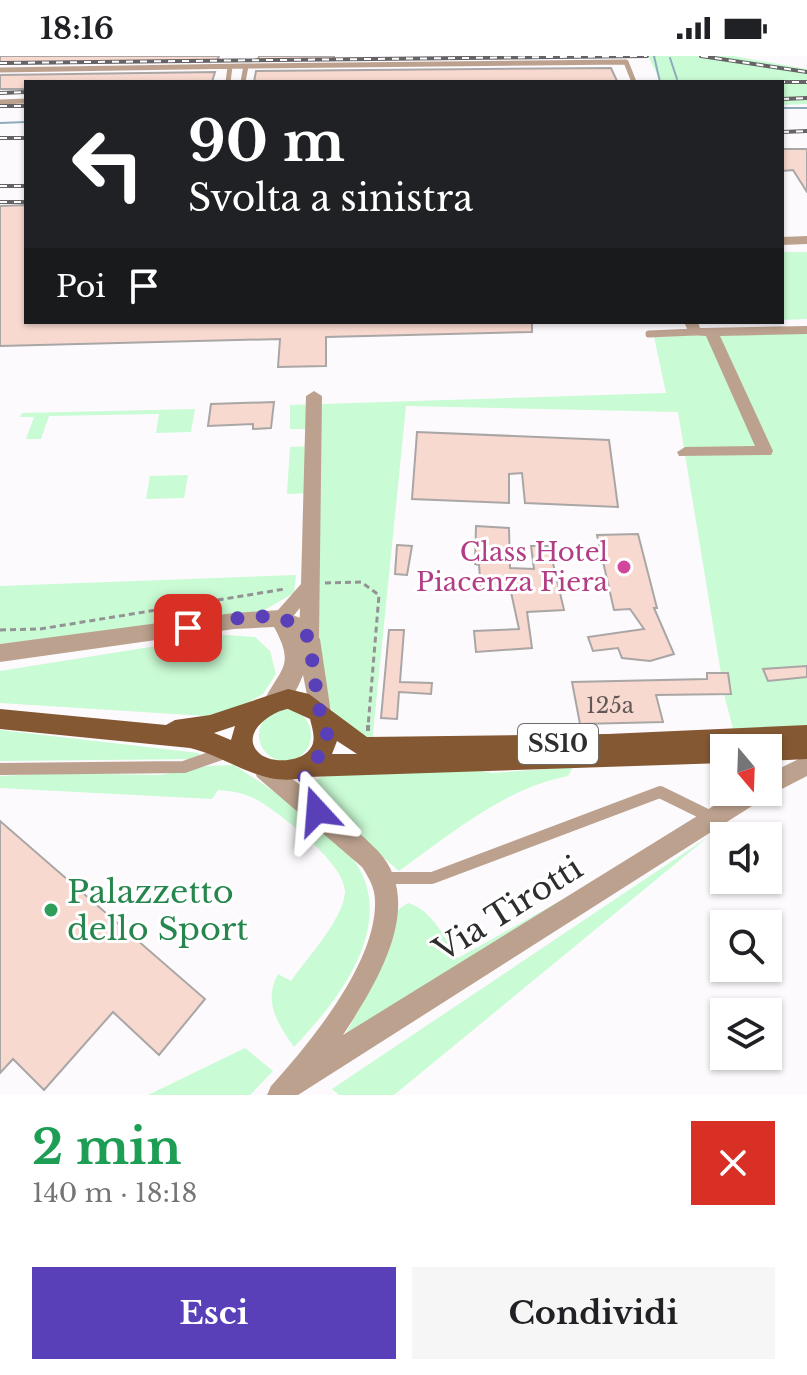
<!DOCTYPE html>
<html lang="it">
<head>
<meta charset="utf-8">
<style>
  body { margin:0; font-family:"Libre Baskerville",serif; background:#f6f6f6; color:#202124; height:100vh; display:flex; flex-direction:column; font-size:30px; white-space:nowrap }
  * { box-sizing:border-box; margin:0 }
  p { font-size:26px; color:#757577 }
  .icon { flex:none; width:44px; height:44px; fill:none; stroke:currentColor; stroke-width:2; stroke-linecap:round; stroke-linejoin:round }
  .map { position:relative; height:1039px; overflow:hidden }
  .drawer { display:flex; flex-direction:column; background:#fff; flex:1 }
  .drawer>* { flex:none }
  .guide { position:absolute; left:24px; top:24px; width:760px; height:244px; border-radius:0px; box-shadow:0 2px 6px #0004; background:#202124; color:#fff; overflow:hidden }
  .needle { width:52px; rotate:161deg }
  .fabs { position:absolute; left:710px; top:678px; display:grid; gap:16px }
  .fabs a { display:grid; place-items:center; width:72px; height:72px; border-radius:0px; background:#fff; box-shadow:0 2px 6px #0004; font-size:40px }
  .pin { position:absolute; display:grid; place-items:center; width:68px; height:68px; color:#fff; margin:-34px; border-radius:16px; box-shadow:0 4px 12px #0006 }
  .me { position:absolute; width:88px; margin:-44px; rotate:341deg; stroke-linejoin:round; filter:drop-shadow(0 0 6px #0008) }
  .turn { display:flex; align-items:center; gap:28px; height:168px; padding:0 32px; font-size:36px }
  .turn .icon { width:104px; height:104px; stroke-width:2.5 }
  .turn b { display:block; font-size:56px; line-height:68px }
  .then { display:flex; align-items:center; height:76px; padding:0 32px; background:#0003; gap:16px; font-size:30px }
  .round { display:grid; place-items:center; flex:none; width:84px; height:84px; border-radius:0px; background:#f6f6f6 }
  .overview { display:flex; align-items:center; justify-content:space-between; height:136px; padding:0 32px }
  h1 { font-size:48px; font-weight:700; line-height:60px; color:#1e9e55 }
  .primary-button { display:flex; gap:16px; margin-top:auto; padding:16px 32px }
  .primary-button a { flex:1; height:92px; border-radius:0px; background:#5940b8; color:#fff; font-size:32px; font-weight:700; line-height:92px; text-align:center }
  .primary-button a+a { background:#f6f6f6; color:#202124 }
  .status { display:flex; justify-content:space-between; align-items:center; height:56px; padding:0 40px; background:#fff; direction:ltr }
  .status svg { height:22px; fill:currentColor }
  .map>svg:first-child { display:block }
  .green { fill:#c9fbd4 }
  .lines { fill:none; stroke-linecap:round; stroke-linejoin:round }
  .stream { stroke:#8eabbc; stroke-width:2 }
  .building { fill:#f8d9d0; stroke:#aaa6a5; stroke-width:2 }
  .path-far1 { stroke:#949294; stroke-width:3; stroke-dasharray:6 4; stroke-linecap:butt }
  .path { stroke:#949294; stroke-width:4; stroke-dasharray:8 5; stroke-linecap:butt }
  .service-far2 { stroke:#bca28e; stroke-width:5 }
  .service-far1 { stroke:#bca28e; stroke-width:7 }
  .service { stroke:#bca28e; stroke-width:12 }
  .minor { fill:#bca28e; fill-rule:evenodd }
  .tertiary { fill:#bca28e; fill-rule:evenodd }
  .primary { fill:#845832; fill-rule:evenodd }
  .rail-casing { stroke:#656365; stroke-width:4 }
  .rail { stroke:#fff; stroke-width:2; stroke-dasharray:7; stroke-linecap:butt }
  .route { stroke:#5940b8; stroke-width:14; stroke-dasharray:0 25.2 }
  .hotel-dot { fill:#d1479c; stroke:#fff; stroke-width:3 }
  .leisure-dot { fill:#2e9e5b; stroke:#fff; stroke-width:3 }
  .labels { text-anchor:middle; stroke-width:6; stroke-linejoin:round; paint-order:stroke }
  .number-label { font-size:22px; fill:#615957 }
  .shield { fill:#fff; stroke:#6d6d6d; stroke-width:2 }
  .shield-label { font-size:24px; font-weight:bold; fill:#2f2e2f }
  .hotel-label { font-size:26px; fill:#b23c85; stroke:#fff; text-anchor:end }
  .near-leisure-label { font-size:32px; fill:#27864d; stroke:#fff; text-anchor:start }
  .near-street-label { font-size:32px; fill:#2f2e2f; stroke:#fff }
</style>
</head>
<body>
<div class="status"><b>18:16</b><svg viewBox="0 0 49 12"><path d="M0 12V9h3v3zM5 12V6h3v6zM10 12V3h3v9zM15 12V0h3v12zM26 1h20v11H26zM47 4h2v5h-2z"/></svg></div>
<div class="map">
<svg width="807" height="1039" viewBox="0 0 807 1039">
  <rect width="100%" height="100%" fill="#fdfafe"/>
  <path class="green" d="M648,0H733L807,13V48L782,49V26H661Z
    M782,196H807V263L782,264Z
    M807,274V673L734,677L725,642L678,356L406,350L372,688C360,678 344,669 334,657C315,634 311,473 312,437L287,438L290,391L313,390V373H290V349L666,337L654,281Z
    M195,353L191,376L156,377L159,358L49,360L41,383H26L34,361H20L22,357Z
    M188,419L184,442L146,443L150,420Z
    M296,519L294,537L261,556L0,588V530Z
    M225,579L255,581L270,595L276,618L263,638L242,650L206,660L0,647V615Z
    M259 679a26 26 0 1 1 52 0a26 26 0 1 1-52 0Z
    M0,674L199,697V703L0,705Z
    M234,709C268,731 341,779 360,814C393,876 335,948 294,991C277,967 263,945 278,918L291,925C307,902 342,865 345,837C347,809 282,759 259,745C246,737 232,735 218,734L212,743L0,732V720L56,717L160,719L208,710Z
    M573,711L568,720C505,732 451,778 399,815L320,747L312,727L330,715L468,712L492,717Z
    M708,781L394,1039H339L332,1033Z
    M637,802L342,984L362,948L396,855L408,847C432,854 444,881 458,902Z
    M245,992L273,1015L250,1039H148Z"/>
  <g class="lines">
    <path class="stream" d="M654,0L660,26
      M670,2L677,23
      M782,52H807
      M0,67L26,66"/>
  </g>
  <path class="building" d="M0,0H219L217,5L0,8Z
    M259,0H334V4H258Z
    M611,12L617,25L254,26L256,15Z
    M215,16L212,26H26V33H0V19Z
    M782,93H807V136L793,114L782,115Z
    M26,149V266H532V276L326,281V310L278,311L280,283L0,290V150Z
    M274,346L271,372L253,373V368L208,370L211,348Z
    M417,376L609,384L618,451L525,447L522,417L509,418V447L412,443Z
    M476,470L509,472L510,512L534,513L531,490H549L564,554L527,556L532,592L476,596L474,575L519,573L511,536L481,535L479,509L475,508Z
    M638,478L657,552H654L674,598L650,605L622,602L618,592L593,595L588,581L644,573L630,553L614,554L597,479Z
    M397,489L412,490L407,519L395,518Z
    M389,574H404L400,626L432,627L431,638L399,636L397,663L381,662Z
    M807,610V621L768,625L763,613Z
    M707,617H728L731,638L656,639L663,666L580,668L572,626L707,623Z
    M0,765L205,943L159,999L113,956L44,1034L13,1003L0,1017Z"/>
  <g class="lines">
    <path class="path-far1" d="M325,527L361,526L379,539L368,671
      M0,574L40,573L285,533"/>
    <path class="path" d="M368,675V669"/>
    <path class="service-far2" d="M246,10L626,6L634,26
      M0,14L246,10L243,26
      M228,26L230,11
      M0,46L26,45"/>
    <path class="service-far1" d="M649,278L695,276"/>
    <path class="service" d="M0,713L184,711L224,697
      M383,822H432L660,736L711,761"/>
    <path class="minor" d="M807,180V188L782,189V181Z
      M684,266H698L700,272L807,270V278L720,280L773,395L771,399L679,400L677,396L685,391L755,390L706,280L690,279Z
      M314,335L322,340L319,583L316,588L309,591L302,588L299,583L300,552C292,561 286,572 273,567L271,562L301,528L306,340Z
      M807,699V720L776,736L765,738L763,743L298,1039H267L271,1030C310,987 377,906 375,845C375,832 369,822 362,811L257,721L254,714L257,707L265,704L273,707C307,736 346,762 377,794C428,847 375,930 343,979L736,736H768V718Z"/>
    <path class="tertiary" d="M280,554L308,565L320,583L331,657L328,664L320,667L312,664L303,619C297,634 286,659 267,652L264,645C280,612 296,611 274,571L234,573L0,606V588L234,557Z"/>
    <path class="primary" d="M288,633L309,638L367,681L608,678L807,669V703L768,705V692H724V707L307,721C262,733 232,702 190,692L0,673V653L166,669L175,664L210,659ZM288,653L310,663C312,672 317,684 310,693C300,707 269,708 258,696C240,677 272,655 288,653ZM235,670L231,684L214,677ZM337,685L357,698H332Z"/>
    <defs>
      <path id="rail" d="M701,0L807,16
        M0,7L647,0
        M708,26H807
        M0,37L26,36
        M782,43L807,42
        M0,50H26
        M782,76L807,75
        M0,82H26
        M0,130H26
        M0,146H26"/>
    </defs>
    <use href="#rail" class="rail-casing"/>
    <use href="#rail" class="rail"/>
  </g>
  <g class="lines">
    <path class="route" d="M188,572C224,566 286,544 309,583C313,606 315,629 319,652C321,661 327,668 327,677C327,716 284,697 317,755"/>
  </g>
  <circle class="hotel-dot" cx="624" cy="511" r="8"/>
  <circle class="leisure-dot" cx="51" cy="854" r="8"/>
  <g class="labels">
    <g class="number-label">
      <text x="610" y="657">125a</text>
    </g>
    <rect class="shield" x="518" y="668" width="80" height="40" rx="6"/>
    <g class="shield-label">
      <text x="558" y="696">SS10</text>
    </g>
    <g class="hotel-label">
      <text x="608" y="505">Class Hotel<tspan x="608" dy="30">Piacenza Fiera</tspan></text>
    </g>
    <g class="near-leisure-label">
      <text x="67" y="847">Palazzetto<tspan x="67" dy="37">dello Sport</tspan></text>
    </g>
    <g class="near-street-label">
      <text transform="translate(508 853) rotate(-32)" y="11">Via Tirotti</text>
    </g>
  </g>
</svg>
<div class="fabs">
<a><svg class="needle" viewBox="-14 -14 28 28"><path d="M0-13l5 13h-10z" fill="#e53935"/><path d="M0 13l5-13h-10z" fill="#757577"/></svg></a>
<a><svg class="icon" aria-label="sound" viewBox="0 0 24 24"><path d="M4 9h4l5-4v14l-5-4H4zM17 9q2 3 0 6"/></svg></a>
<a><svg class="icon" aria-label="search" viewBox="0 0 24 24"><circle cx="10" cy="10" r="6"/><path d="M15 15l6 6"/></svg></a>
<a><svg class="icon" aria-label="layers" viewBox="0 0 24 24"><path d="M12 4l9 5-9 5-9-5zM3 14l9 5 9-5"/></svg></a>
</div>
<div class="pin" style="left:188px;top:572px;background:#d93025"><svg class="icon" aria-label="arrive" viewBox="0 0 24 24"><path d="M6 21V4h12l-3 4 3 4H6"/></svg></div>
<svg class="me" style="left:317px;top:755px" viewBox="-20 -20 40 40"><path d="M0-17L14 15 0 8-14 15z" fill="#5940b8" stroke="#fff" stroke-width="4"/></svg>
<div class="guide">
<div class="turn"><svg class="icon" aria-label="left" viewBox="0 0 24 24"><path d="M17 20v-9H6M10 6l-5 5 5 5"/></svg><div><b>90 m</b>Svolta a sinistra</div></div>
<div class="then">Poi<svg class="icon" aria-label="arrive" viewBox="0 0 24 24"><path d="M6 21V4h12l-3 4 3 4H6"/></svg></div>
</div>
</div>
<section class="drawer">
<div class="overview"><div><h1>2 min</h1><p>140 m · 18:18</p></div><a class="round" style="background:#d93025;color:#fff"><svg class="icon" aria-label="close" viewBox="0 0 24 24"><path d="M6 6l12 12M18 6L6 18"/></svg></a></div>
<div class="primary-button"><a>Esci</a><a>Condividi</a></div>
</section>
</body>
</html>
